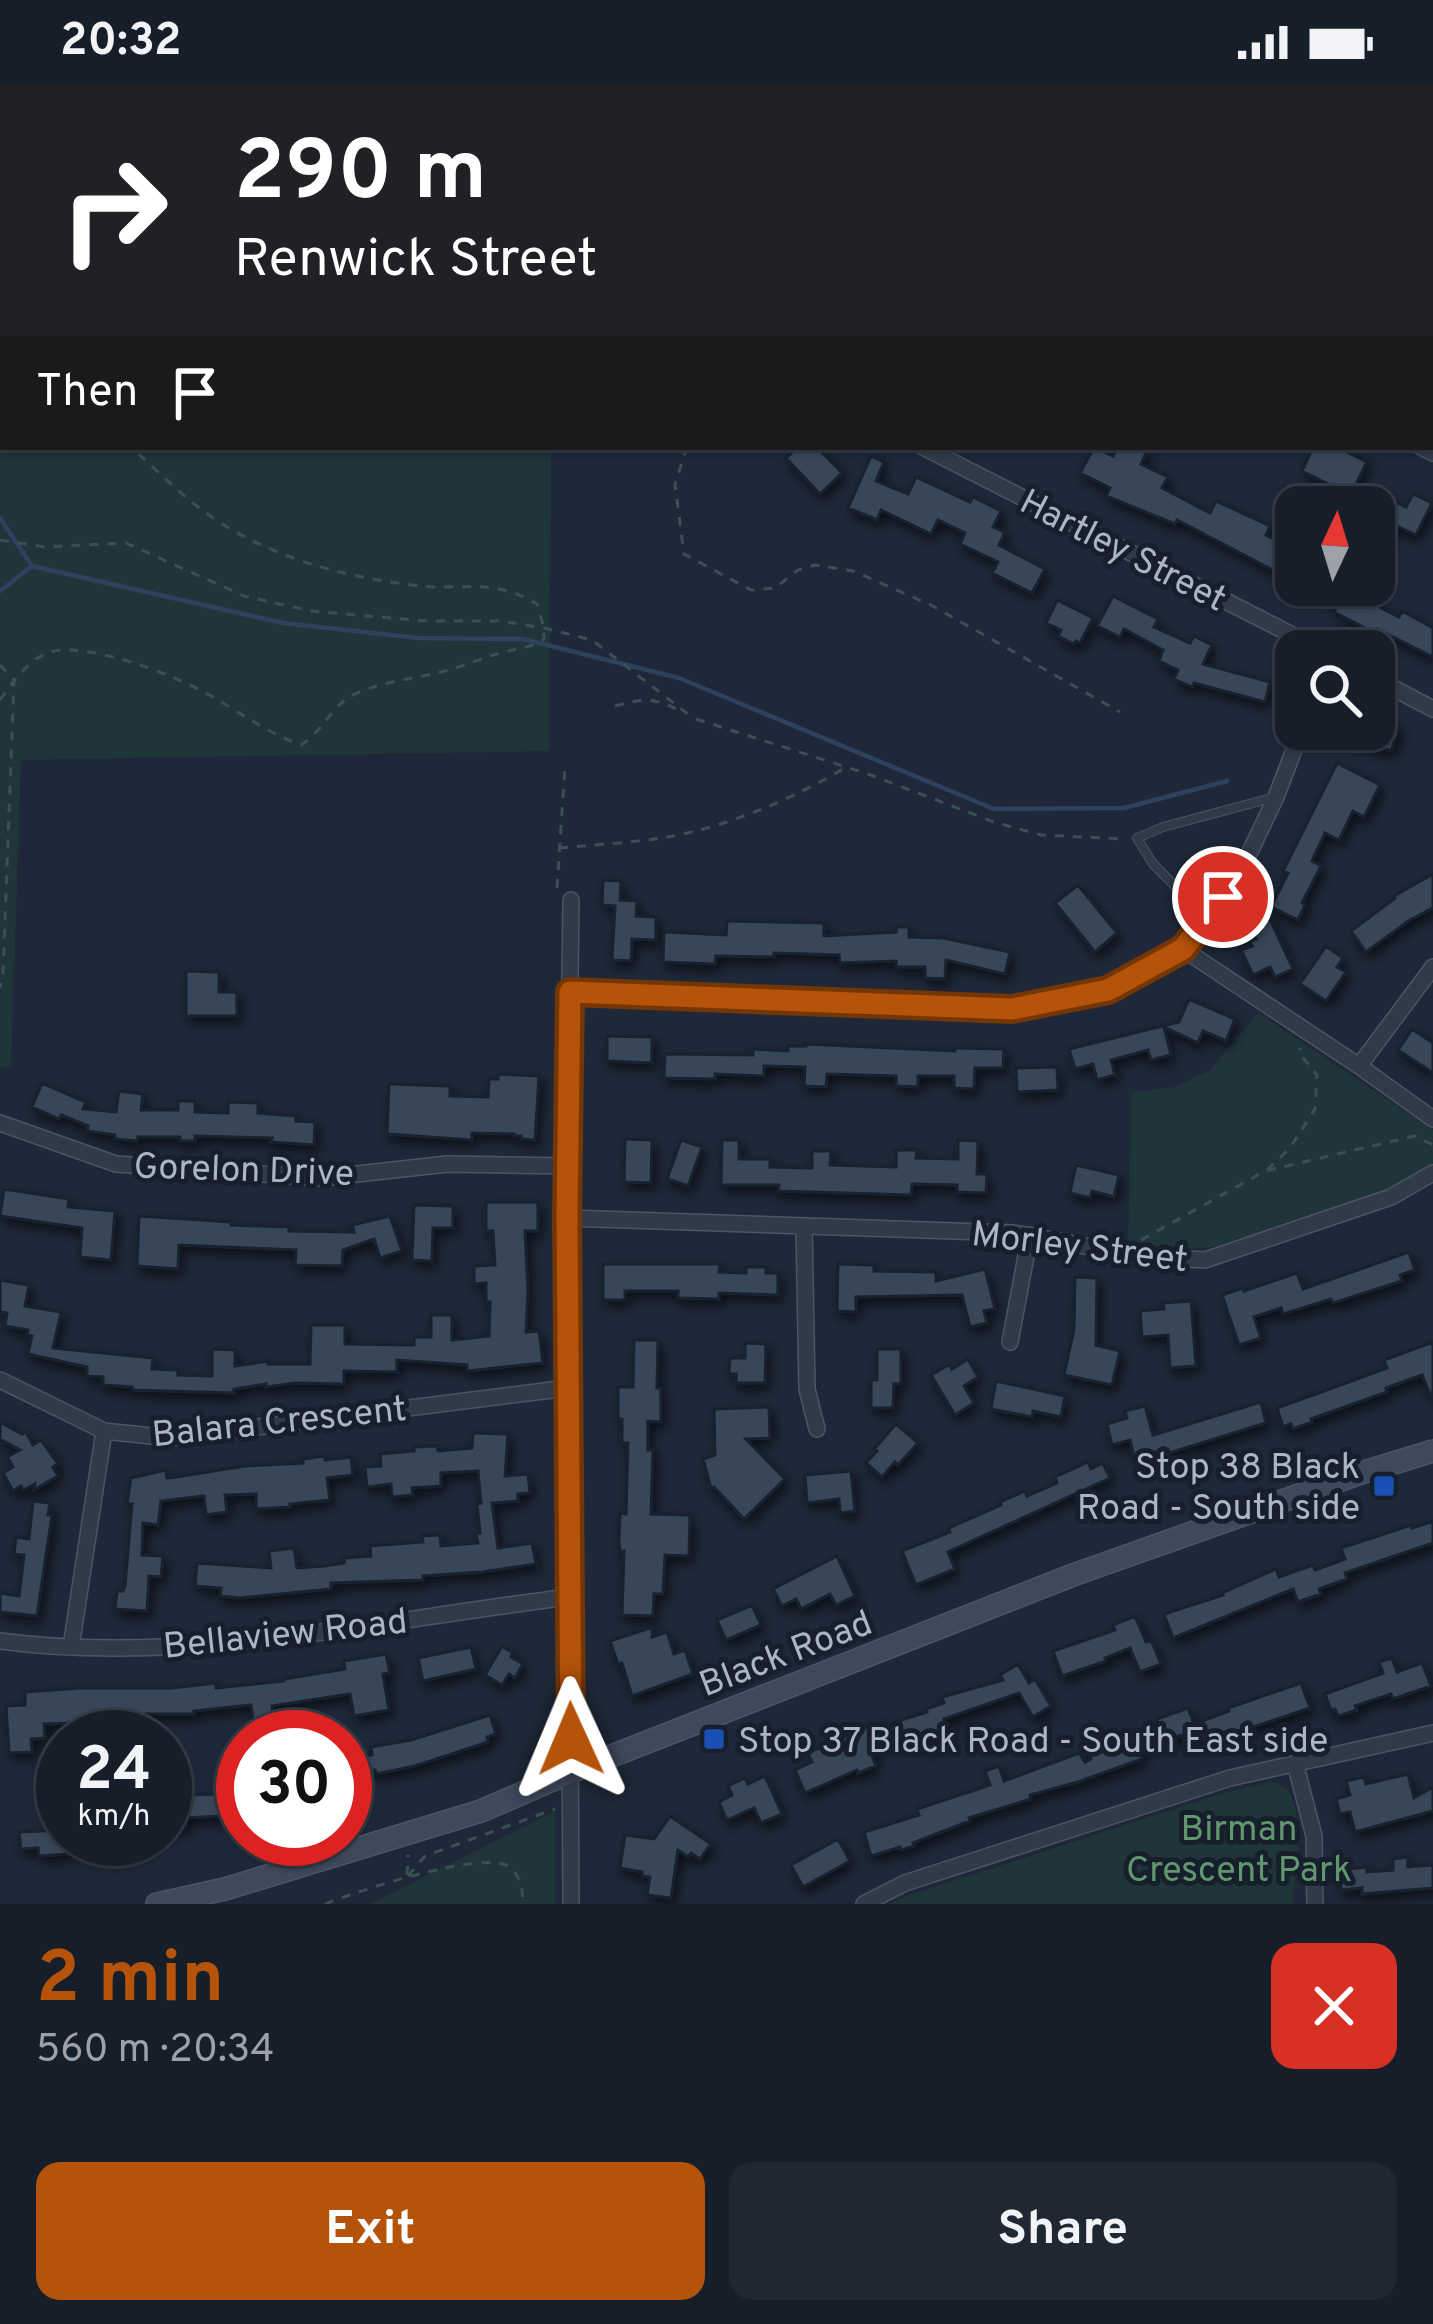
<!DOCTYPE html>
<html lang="en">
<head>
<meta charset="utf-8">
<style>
  body { margin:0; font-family:Overpass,sans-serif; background:#1f2732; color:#f1f3f6; height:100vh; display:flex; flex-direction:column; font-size:45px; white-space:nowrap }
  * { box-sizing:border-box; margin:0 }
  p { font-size:39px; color:#9ea2a8 }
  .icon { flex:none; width:66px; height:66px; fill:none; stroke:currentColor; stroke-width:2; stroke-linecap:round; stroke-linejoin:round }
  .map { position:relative; height:1820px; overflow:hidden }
  .side { display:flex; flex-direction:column; background:#161e2a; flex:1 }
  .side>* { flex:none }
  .top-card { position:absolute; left:0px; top:0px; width:1434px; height:366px; box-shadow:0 3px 9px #0004,0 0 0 3px #353c47; background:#202124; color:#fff; overflow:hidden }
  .needle { width:78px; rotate:4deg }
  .fabs { position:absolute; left:1275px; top:402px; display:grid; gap:24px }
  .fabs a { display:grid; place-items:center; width:120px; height:120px; border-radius:24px; background:#161e2a; box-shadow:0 3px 9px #0004,0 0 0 3px #353c47; font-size:60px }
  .speed { position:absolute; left:36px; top:1626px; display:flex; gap:24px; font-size:60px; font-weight:700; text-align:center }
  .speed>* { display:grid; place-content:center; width:156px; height:156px; border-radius:50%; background:#161e2a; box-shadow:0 3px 9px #0004,0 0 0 3px #353c47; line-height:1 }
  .speed small { font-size:30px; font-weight:400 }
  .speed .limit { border:18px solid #d22; background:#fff; color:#111 }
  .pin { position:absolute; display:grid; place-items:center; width:102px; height:102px; color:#fff; margin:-51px; border:6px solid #fff; border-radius:50%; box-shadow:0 3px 12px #0007 }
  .me { position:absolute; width:132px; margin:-66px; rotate:359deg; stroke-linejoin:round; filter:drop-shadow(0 0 9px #0008) }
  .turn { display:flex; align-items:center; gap:42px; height:252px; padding:0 36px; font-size:54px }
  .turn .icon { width:156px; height:156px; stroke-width:2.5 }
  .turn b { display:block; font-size:84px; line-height:102px }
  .then { display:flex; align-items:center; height:114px; padding:0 36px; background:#0003; gap:24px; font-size:45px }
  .round { display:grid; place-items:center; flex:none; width:126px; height:126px; border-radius:24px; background:#1f2732 }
  .summary { display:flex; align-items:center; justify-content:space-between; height:204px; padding:0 36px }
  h1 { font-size:72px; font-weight:700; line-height:90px; color:#b45309 }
  .button { display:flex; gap:24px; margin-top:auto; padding:24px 36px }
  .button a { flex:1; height:138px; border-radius:24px; background:#b45309; color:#fff; font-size:48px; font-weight:700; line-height:138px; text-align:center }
  .button a+a { background:#1f2732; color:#f1f3f6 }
  .status { display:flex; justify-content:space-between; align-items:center; height:84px; padding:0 60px; background:#161e2a; direction:ltr }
  .status svg { height:33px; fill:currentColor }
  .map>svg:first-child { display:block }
  .green { fill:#203539 }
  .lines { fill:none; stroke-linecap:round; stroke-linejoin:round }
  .stream { stroke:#2e415f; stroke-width:4.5 }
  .building { fill:#394659; stroke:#19212f; stroke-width:3; filter:url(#shadow) }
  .lane-casing { stroke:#4c5564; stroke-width:10 }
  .street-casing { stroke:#4c5564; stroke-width:18 }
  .secondary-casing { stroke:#4c5564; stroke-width:24 }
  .path { stroke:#3a5154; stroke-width:3; stroke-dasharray:9 9; stroke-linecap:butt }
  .lane { stroke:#313a48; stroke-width:8 }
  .street { stroke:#313a48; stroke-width:15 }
  .secondary { stroke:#3f495c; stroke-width:21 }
  .route-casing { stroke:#753606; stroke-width:30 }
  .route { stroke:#b45309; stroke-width:21 }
  .transit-dot { fill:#1a4fb4; stroke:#171f2d; stroke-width:4.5 }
  .labels { text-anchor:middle; stroke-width:10; stroke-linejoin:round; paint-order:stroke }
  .street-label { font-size:36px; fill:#abb5c6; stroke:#171f2d }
  .poi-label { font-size:36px; fill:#abb5c6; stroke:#171f2d; text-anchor:end }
  .park-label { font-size:36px; fill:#61976f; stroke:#171f2d }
</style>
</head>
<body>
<div class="status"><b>20:32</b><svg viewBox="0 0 49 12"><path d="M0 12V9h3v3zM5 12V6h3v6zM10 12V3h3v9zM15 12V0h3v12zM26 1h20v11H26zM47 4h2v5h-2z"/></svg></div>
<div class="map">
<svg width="1433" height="1820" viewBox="0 0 1433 1820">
  <defs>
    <filter id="shadow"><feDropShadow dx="3.5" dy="6" stdDeviation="6" flood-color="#0009"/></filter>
  </defs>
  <rect width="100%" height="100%" fill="#1e2838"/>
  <path class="green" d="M0,0H328L327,3H3V363H551L549,667L21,676L11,983H0Z
    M1258,929L1433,1046V1082L1418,1094L1381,1108L1214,1163L1186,1165L1128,1159L1131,1008L1175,1003L1210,986Z
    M1272,1698C1281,1701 1284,1700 1289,1708C1304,1731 1295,1793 1293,1820H889L907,1812L1224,1709Z
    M555,1727V1820H370Z"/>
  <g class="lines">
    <path class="stream" d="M0,434L32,482L283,539L418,554L523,555L679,594L994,725L1124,724L1227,697
      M0,507L32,482"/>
  </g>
  <path class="building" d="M798,363H817L842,389L820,410L786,374Z
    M1094,363L1113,372L1117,363H1139L1147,367L1141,380L1168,393L1162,404L1210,429L1216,417L1270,442L1266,451L1296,466V498L1177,436L1175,440L1106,412L1110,404L1080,389Z
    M1313,363H1337L1367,378L1355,402L1383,416L1385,413L1406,423L1413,410L1432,419L1416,451L1392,440L1384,455L1374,450V423H1359L1325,406L1328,400L1302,387Z
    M871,372L884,378L876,397L908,410L916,393L970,418L973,413L1001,427L993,443L1005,448L999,461L1045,485L1032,509L992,489L998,478L960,460L965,449L938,436L931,450L881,426L877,436L848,424Z
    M1306,501H1336L1399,533L1402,527L1433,544V573L1377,545L1375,549L1334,528L1340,517Z
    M1113,512L1158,535L1154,543L1190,559L1194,552L1212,561L1203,580L1270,598L1265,618L1194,599L1192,603L1174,595L1178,586L1159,577L1163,566L1161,565L1124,545L1120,553L1097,542Z
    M1057,516L1093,534L1080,559L1076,557L1074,560L1058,552L1061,546L1046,539Z
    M1374,635L1399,643L1391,667L1332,648V645H1374Z
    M1337,679L1380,701L1364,733L1353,727L1339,756L1325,749L1312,777L1321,782L1302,819L1305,821L1298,836L1271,823L1288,789L1283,787Z
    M1433,790V824L1410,836L1366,868L1351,847L1395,814L1394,812Z
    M603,796L621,797L620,816L637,817L636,832L656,833V856L632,855L631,877L612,876L615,822L602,821Z
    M1078,801L1117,849L1095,868L1055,819Z
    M1269,833L1293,885L1275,893L1270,883L1253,891L1241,866L1252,862L1250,857L1256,855L1250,842Z
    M727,837L824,839V852L896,848V843H909V853L943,854L1010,868L1005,890L946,876L945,895L925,894V883H896V877L840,879L839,871L774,869V873L716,872L715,880L663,878L664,848L726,851Z
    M1326,862L1343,874L1337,883L1346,888L1326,917L1300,900Z
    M186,887L219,888V908H237V932H186Z
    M1189,915L1235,935L1226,957L1203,947L1198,959L1164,943L1171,971L1151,976L1148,966L1111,976L1115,991L1097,996L1093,980L1075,985L1069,965L1179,938Z
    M1412,945L1433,959V989L1398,966Z
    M607,952L652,953V979L607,977Z
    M806,960L955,967V964L1004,965L1003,984H975L974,1005L954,1004V992H918V1003L896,1002V992L827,990L826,1003L804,1002L805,983L764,982V992L715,990V995L664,994L665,970L753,971V965L788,967V962H806Z
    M1057,983L1058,1006L1017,1008L1016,984Z
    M498,990L539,992L535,1056L521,1055V1052H514V1050L472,1049V1056L387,1050L389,1000L450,1002V1012L488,1013L489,995H498Z
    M42,999L86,1018L83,1025L116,1028L119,1007L143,1010L141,1026H178V1017H195V1028L228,1029V1018L258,1019V1029L296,1032V1037L315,1038L314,1061L271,1058L272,1054L195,1052V1057H180V1053H138L137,1057L115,1055V1051L87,1047L88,1042L61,1031L59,1035L32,1023Z
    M625,1055L652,1056L651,1099L624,1098Z
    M681,1056L702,1063L688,1102L667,1095Z
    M722,1056H739V1075H770V1083L812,1084V1067H831L830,1081L896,1083V1066H917L916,1074L958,1075V1056L978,1057L977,1090H987L986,1109L957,1108V1101L912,1100L911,1111L778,1107L779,1101H721Z
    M1076,1081L1119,1091L1114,1113L1092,1107L1090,1114L1070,1109Z
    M4,1105L69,1115L68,1123L115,1127L111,1176L80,1173L82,1144L0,1132Z
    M486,1118H538V1147H525L528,1206L526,1248L539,1247L543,1279L467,1287V1281L397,1276V1288L344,1287V1300L295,1299L266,1303V1300L234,1305V1309L132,1306V1303L103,1301V1293L87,1292V1283L28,1270L32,1252L27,1251L28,1246L5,1242L7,1229L0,1228V1196L29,1201L25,1222L61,1228L53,1264L153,1274L152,1285L178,1286V1291L212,1292V1265L235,1266V1282L268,1277V1280H310L311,1241H345V1260L414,1261V1253H431V1231H452V1256L489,1252L490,1218H486V1199L474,1200V1182L495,1181L493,1147H486Z
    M414,1121L453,1122V1144H433L432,1177L412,1176Z
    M139,1132L231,1138V1141L289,1143V1147L354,1148L352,1141L390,1132L402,1167L380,1174L374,1155L343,1166L342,1182L295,1181L296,1166L179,1161L178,1185L137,1182Z
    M1409,1168L1415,1186L1400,1191L1402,1197L1333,1219L1331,1215L1283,1230L1281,1224L1254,1233L1261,1254L1239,1261L1222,1211L1243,1204L1244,1207L1297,1189L1303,1205Z
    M603,1180H720L719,1188L746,1189V1183H766V1189H778V1211L719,1209V1215L678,1214V1207H625V1216H603Z
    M838,1180L874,1181V1187L936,1188V1197L985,1185L995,1225L984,1227L987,1239L970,1243L962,1211L856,1213V1228L837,1227Z
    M1075,1193L1097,1194L1096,1261L1120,1267L1112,1301L1064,1291L1074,1245Z
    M1191,1217L1196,1282L1170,1284L1168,1251L1142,1253L1140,1227L1164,1225L1163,1219Z
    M634,1256H658L657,1304H661V1338L648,1337V1366H653L651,1430L690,1431L689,1472L665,1471L663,1510H654L653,1532L622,1531L624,1467H620L619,1455L620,1429L626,1430L628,1359H622V1335H618V1303H633Z
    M1433,1258V1317L1422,1291L1386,1304L1387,1308L1311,1335L1312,1338L1293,1345L1291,1340L1283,1343L1277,1324L1387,1284L1384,1276Z
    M745,1259L766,1260L765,1299H736V1290H729L730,1274H745Z
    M877,1265H901V1300H894L893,1324H871V1296H877Z
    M968,1275L978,1293L964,1302L974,1319L955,1331L931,1291L950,1280L952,1285Z
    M996,1297L1065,1312L1061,1333L1033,1327L1032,1333L991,1325Z
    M1261,1318L1266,1339L1169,1369L1168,1365L1134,1373L1130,1356L1112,1361L1107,1340L1127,1334L1125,1327L1145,1322L1153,1351Z
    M769,1323L770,1354L746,1355L785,1395L744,1435L714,1403L711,1404L703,1375L715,1371L714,1325Z
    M0,1338L22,1350L26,1348L33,1361L41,1356L58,1380L53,1383L58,1392L34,1406L35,1400L23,1406L21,1402L13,1407L3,1389L13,1383L7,1373L20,1366L0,1355Z
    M896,1340L918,1359L898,1381L895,1378L882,1393L866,1379L877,1367L874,1365Z
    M473,1349L508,1350L505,1392L528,1390L530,1409L518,1410V1417L492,1419L498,1464L532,1459L536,1480L482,1488L423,1492V1496L331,1499V1505L240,1514L220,1512L221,1504L195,1502L197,1479L271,1484L269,1467L294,1464L297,1484L325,1482L344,1479V1474L371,1472L370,1462L423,1458L422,1452L440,1451L441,1462L478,1459L476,1450L480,1449L477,1420L481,1419L478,1387L441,1389V1402L412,1404L413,1411L392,1413L391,1400L367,1403L365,1383L381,1382L380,1370L414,1367V1363L437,1362L438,1367L472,1364Z
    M325,1372V1376L351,1373L353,1391L327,1394L330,1416L290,1420V1423L256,1425V1410L225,1411L227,1428L206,1431L204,1412L161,1417L158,1441L143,1439L142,1471L163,1472L161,1493L149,1492L147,1527L115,1525L117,1507H123L125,1502L132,1420H127L131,1394L166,1386L167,1394L176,1393L245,1382L303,1379V1375Z
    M1088,1378L1091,1385L1103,1379L1110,1394L948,1468L955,1485L916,1501L902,1467L950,1448L949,1444L1001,1421L1000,1418L1025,1407L1027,1412L1057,1399L1055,1393Z
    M851,1387L855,1427L840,1429L839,1415L807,1419L805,1391Z
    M33,1417L50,1419L48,1431H52L37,1532L0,1528V1509L19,1512L24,1471L14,1470L16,1453L29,1455Z
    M1433,1437V1459L1345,1489L1347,1495L1319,1505L1321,1510L1298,1518L1293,1505L1173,1554L1164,1530L1223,1511L1222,1509L1276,1485L1279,1493L1313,1481L1315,1486L1345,1475L1341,1464L1411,1441L1412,1444Z
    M837,1472L855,1512L836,1521L830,1510L801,1525L796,1515L782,1522L773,1505Z
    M752,1521L761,1541L726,1556L717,1536Z
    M1135,1532L1146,1558L1151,1556L1161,1580L1140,1588L1130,1564L1105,1574L1106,1577L1062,1592L1053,1567L1115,1546L1113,1541Z
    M653,1543L652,1553L667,1548L674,1570L685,1566L693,1590L632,1612L622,1579L618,1580L610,1557Z
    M502,1562L513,1569L511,1573L523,1580L515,1594L509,1590L502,1601L485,1591Z
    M471,1563L476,1585L423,1597L418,1574Z
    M386,1570L390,1589L383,1590L389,1626L354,1632L350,1610L272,1622L273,1635L253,1637L251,1621L194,1627V1630H145V1640L117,1641V1634L77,1635L78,1639L44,1640L45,1654L31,1655L32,1668L9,1669L6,1622L25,1621V1608L79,1604H171L216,1599V1604L284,1597V1595L345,1585L344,1577Z
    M1392,1574L1397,1588L1422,1579L1431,1602L1393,1615L1391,1610L1355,1622L1357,1626L1338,1632L1335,1625L1331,1626L1325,1610L1383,1589L1379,1578Z
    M1018,1580L1029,1599L1035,1595L1051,1622L1033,1633L1019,1609L944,1635L951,1655L923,1664L919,1654L904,1659L902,1653L870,1666L876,1682L858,1689L857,1686L805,1709L795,1686L812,1678L808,1669L881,1637L883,1642L927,1628L926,1625L944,1619L942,1613L1003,1596L1000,1591Z
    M1301,1599L1310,1624L1211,1657L1209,1653L1185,1661L1181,1651L1139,1665L1142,1675L1078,1698L1030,1711L1031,1715L969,1734L970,1737L913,1759L914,1762L901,1766L900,1763L871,1772L864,1748L919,1731L917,1725L990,1701L985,1687L999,1682L1004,1697L1079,1669L1085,1678L1091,1675L1088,1666L1093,1664L1090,1653L1109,1646L1113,1658L1150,1646L1149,1641L1158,1638L1157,1635L1188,1624L1194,1640L1229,1627L1228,1624Z
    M490,1631L496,1650L487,1653L488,1658L415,1682L376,1690L375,1686L368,1687L365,1672L372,1671L371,1663L411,1656Z
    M1408,1690L1414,1714L1433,1703V1727L1355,1748L1350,1728L1340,1730L1336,1715L1350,1711L1346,1697L1364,1693L1366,1700Z
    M765,1692L782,1730L761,1739L754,1724L727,1736L719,1718L732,1711L728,1702L745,1694L748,1700Z
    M241,1709L242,1731L185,1734L186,1741L165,1746V1726L191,1720V1711Z
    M670,1732L711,1760L700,1775L691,1769L688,1773L678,1766L671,1814L647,1811L650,1793L642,1792V1788L620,1784L625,1751L654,1755Z
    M63,1746V1755H69L70,1770L39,1772L38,1764L21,1765L19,1748Z
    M838,1755L850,1777L803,1803L791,1781Z
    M1408,1773V1783L1433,1781V1804L1362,1810V1804L1341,1806L1339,1786L1367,1783V1788L1393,1786V1775Z"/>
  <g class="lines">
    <defs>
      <path id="lane" d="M1206,833L1153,780L1137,754L1163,743L1275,713"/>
      <path id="street" d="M349,0V3
        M812,0V3
        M1031,0L1054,3
        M582,3V0
        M1236,3L1244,0
        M923,363L1324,567
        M1421,363L1433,369
        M1374,594L1433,625
        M571,816L567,1134L571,1820
        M1183,865L1359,982L1433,1035
        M570,908L1013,925L1108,906L1183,865L1208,834L1238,793L1276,713L1302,645
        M1359,982L1433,883
        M0,1039L116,1080L321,1094L447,1080L567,1082
        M567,1134L1014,1149L1145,1173L1205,1176L1391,1113L1433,1089
        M804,1142L807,1305L817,1345
        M1010,1258L1030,1151
        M0,1296L104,1347L170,1354L568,1304
        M0,1557C185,1582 386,1535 570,1513
        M71,1563L104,1347
        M1295,1679L1314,1752L1315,1820
        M864,1820L905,1799L1230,1694L1433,1649"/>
      <path id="secondary" d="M157,1820L225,1805L481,1727L571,1688L1073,1491L1364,1388L1433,1367"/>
    </defs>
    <use href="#lane" class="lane-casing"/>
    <use href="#street" class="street-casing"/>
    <use href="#secondary" class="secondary-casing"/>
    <path class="path" d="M17,0V3
      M687,363L675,400L684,470L751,506L775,504L798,486L815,481L853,487L931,521L1120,628
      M0,456L45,463L126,459L244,512L311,527L425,537H501L544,544L592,556L693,634
      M0,581L14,596L3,889L0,904
      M0,616C12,599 26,579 45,570C79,554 171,590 204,608C237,626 265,648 301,661C323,648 331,621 355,610C381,598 410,595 437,589C459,584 479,575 500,569C517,564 529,565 544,555V544L537,520C490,492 461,508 412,501C339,492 266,472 206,429C181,411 159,388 136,368L126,363
      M615,622C645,614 655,613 682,628
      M696,635L868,690L994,738L1041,751L1123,755
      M559,764C593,761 628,759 661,754C719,746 793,715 843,685
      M557,804L565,682
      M1267,1086L1290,1064L1315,1025L1317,991L1299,969L1300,964
      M1141,1156L1265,1087L1415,1052L1433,1061
      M407,1791L408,1771
      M408,1792L425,1772L555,1725
      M325,1820C355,1808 488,1763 511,1784C521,1793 523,1808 523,1820"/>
    <use href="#lane" class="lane"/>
    <use href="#street" class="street"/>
    <use href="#secondary" class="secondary"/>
  </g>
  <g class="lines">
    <defs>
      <path id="route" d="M571,1655L567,1133L570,908L1012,925L1108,906L1183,865L1223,813"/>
    </defs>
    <use href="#route" class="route-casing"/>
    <use href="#route" class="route"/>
  </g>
  <g class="transit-dot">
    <rect x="1372" y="1390" width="24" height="24" rx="6"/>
    <rect x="702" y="1643" width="24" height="24" rx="6"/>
  </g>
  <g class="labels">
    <g class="street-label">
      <text transform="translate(1124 465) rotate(27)" y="13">Hartley Street</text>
      <text transform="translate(244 1084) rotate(2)" y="13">Gorelon Drive</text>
      <text transform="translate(1080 1161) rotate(7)" y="13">Morley Street</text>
      <text transform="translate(279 1336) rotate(-6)" y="13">Balara Crescent</text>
      <text transform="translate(285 1548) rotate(-6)" y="13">Bellaview Road</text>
      <text transform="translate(785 1568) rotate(-21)" y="13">Black Road</text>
    </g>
    <g class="poi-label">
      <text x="1360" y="1394">Stop 38 Black<tspan x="1360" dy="41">Road - South side</tspan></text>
      <text x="738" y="1668" text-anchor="start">Stop 37 Black Road - South East side</text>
    </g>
    <g class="park-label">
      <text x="1239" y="1756">Birman<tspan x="1239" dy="41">Crescent Park</tspan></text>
    </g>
  </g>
</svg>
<div class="fabs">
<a><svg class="needle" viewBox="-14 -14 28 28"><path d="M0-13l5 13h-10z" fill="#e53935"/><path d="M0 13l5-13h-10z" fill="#9ea2a8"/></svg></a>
<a><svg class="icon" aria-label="search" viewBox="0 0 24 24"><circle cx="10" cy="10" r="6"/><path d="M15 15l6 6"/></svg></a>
</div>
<div class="speed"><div>24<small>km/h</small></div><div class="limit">30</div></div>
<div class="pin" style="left:1223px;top:813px;background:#d93025"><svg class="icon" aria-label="arrive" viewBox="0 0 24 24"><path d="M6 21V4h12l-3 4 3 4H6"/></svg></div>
<svg class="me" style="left:571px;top:1655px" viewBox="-20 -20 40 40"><path d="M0-17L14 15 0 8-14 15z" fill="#b45309" stroke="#fff" stroke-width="4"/></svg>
<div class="top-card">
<div class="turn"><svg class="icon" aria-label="right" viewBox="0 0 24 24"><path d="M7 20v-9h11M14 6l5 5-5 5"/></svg><div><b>290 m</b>Renwick Street</div></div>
<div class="then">Then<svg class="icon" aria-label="arrive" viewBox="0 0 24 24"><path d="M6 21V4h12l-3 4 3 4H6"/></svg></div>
</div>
</div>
<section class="side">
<div class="summary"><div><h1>2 min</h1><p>560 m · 20:34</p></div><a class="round" style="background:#d93025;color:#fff"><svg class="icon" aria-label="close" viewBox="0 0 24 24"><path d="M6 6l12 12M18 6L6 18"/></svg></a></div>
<div class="button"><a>Exit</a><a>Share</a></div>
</section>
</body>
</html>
